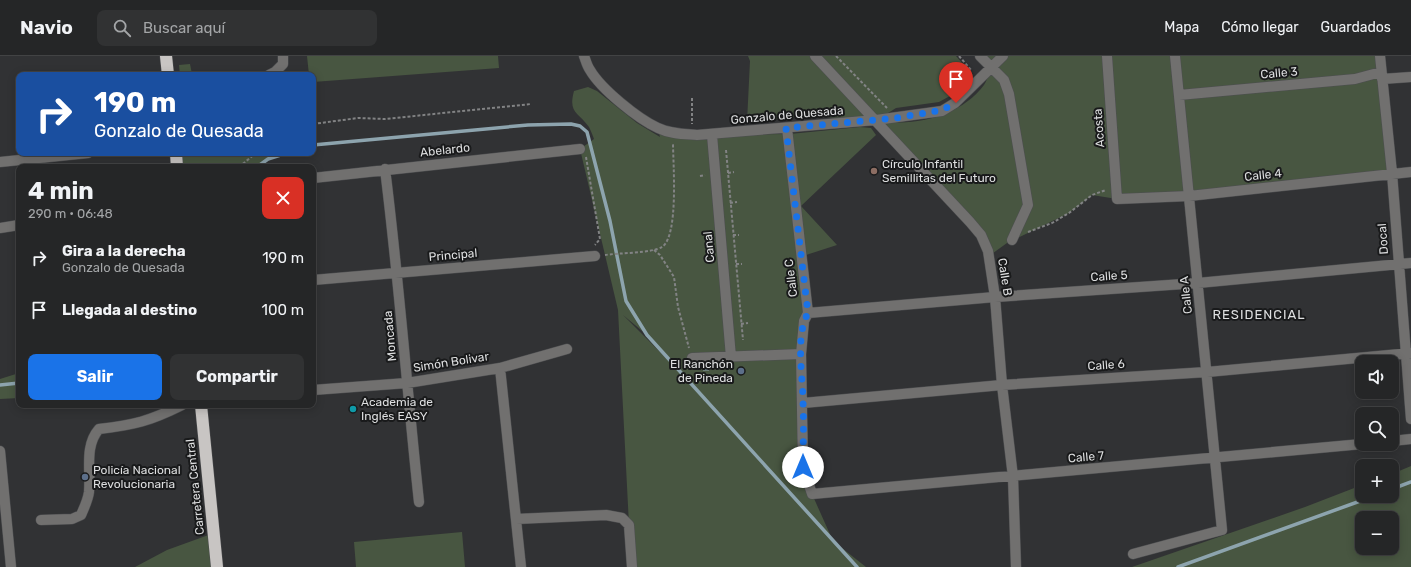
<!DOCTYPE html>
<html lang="es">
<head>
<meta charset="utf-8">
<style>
  body { margin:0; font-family:Rubik,sans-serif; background:#313233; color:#f1f3f6; height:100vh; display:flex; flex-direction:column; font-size:15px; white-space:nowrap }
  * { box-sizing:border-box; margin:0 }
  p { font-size:13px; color:#a3a5a7 }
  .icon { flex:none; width:22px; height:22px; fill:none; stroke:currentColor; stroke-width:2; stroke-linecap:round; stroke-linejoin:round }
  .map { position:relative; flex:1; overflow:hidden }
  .panel { position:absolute; left:16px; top:108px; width:300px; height:244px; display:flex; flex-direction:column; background:#252627; border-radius:8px; box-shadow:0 2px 10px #0003,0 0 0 1px #424344 }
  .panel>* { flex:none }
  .guide { position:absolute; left:16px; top:16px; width:300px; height:84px; border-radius:8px; box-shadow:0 2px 10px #0003,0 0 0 1px #424344; background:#1a4fa0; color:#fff; overflow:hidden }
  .tools { position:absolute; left:1355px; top:299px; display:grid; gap:8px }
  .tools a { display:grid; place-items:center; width:44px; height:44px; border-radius:8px; background:#252627; box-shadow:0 2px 10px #0003,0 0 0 1px #424344; font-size:20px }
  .pin { position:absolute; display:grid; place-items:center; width:34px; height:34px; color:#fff; margin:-41px -17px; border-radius:50% 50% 50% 0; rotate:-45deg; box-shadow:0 0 4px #0007 }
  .pin .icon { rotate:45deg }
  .me { position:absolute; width:44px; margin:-22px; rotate:0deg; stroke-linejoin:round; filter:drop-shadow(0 0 3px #0008) }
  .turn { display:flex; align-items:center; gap:14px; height:84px; padding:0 12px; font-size:18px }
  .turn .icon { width:52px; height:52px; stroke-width:2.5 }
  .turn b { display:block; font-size:28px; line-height:34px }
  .round { display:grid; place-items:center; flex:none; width:42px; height:42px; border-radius:8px; background:#313233 }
  .head { display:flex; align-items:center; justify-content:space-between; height:68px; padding:0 12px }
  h1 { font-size:24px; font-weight:700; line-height:30px }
  .action { display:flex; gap:8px; margin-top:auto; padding:8px 12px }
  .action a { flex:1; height:46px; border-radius:8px; background:#1a73e8; color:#fff; font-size:16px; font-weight:700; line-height:46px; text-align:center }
  .action a+a { background:#313233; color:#f1f3f6 }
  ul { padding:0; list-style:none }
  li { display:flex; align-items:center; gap:12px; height:52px; padding:0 12px }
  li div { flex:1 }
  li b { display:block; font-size:15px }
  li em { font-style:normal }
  header { display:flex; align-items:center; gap:24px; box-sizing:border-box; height:56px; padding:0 20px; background:#252627; border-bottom:1px solid #424344 }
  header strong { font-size:19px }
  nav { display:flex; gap:22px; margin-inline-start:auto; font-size:14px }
  .search { width:280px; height:36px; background:#313233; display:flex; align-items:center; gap:10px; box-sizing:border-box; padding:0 14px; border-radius:8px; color:#a3a5a7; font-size:15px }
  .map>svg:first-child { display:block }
  .green { fill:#485641; fill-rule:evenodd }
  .water { fill:#6a8a99; stroke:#8da4ae }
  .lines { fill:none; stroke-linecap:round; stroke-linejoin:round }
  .stream { stroke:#8da4ae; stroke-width:3.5 }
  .minor-casing { stroke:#4d4e50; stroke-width:11 }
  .highway-casing { stroke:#4d4e50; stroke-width:13 }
  .path { stroke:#828384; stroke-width:2; stroke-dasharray:3 2; stroke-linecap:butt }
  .minor { stroke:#71706f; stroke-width:10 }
  .highway { stroke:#c8c5c3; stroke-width:12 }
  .route { stroke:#1a73e8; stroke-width:7; stroke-dasharray:0 12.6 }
  .education-dot { fill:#8d6e63; stroke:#191a1b; stroke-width:1.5 }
  .service-dot { fill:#5c6f8a; stroke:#191a1b; stroke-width:1.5 }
  .culture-dot { fill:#0f9aa8; stroke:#191a1b; stroke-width:1.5 }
  .labels { text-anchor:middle; stroke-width:4; stroke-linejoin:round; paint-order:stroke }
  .street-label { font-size:12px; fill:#dedfe0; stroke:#191a1b }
  .poi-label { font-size:12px; fill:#dedfe0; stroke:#191a1b; text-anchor:start }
  .neighbourhood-label { font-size:13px; letter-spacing:1px; fill:#dedfe0; stroke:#191a1b }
</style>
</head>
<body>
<header>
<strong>Navio</strong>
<div class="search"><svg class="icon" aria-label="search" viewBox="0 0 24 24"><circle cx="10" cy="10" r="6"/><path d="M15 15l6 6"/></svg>Buscar aquí</div>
<nav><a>Mapa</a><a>Cómo llegar</a><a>Guardados</a></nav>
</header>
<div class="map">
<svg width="1411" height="511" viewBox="0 0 1411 511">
  <rect width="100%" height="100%" fill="#313234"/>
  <path class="green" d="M307,0H498L499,12L313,26V19H309Z
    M748,0H956L973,19L950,40L939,46L896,52L877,64C913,72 961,60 984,29C987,25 989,17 991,12L980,0H1380L1392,117L1117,143L1092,139L1069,157L1007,187L989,200L981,179L876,64L807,60L747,66L750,5Z
    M190,8L192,18L180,19L179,9Z
    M588,31L597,35L637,67L660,81L658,73L712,79L790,78L860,71L871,72L876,79L801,150L837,189L806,199L803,411L812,438L833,485L866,511H636L629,469L618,254L580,93L594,83C593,80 591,75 589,71C578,56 568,57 574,35ZM623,259L647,279L678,314Z
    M176,97H287L268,103L258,111H177Z
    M19,317V342L0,343V323Z
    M1411,410V511H1132L1305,451L1362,429V440H1392V418ZM1362,462H1392V492H1362Z
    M462,476L465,511H356L354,486Z
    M214,477L217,511H135L167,494Z"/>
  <path class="water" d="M702,306H715V309L709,310V314H703Z"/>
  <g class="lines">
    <path class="stream" d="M313,89L528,69L571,68L580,70L587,76L610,165L626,245L647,279L857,511
      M257,111L268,103L287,97
      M0,329L19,327
      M1392,433L1411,426
      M1178,511L1374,440"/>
    <defs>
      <path id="minor" d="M584,0C586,5 587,10 590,14C601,33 638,63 658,72C670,78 684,78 697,79L876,64L942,55L955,47L1003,0
        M815,0L970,166L981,179L988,195L995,241L1002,329L1013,421L1016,511
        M980,0L1004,24L1009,38L1028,149L1012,184
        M1107,0L1117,143L1189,140L1411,116
        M1380,0L1392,117L1411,363
        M269,19L275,16L283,8V0
        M1382,23L1411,21
        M1179,39L1355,23L1381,16
        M787,72L808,257L804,265L801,298L803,411L812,438L1362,388
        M712,79L731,301
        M0,106L88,97
        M385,113C399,224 407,335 419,446
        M313,122L580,93
        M0,172L19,169
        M313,224L595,200
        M808,257L995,241L1198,227L1411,207
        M692,302L801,298
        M500,312L521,511
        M313,334L407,327L500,312L567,293
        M803,347L1002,329L1207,316L1411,297
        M1392,385L1411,383
        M0,395L11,511
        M516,463L606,459L622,462L629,469L632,511
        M41,464L72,463L81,459C84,452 88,444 89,436C91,415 84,390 99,373C134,369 150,365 182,349
        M1133,498L1222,474L1175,0"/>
      <path id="highway" d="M166,0L168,19
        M176,97L177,111
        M201,349L217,511"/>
    </defs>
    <use href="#minor" class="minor-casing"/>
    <use href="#highway" class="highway-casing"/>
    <path class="path" d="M836,0L887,52
      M959,0L972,15
      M692,42V68
      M313,68L358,62L385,63L531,48
      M726,94L743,284
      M586,101L600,183L595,189
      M239,111L256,97
      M728,117L734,116
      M700,120L705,119
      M730,147L737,146
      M1028,176L1052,167L1069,157L1092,139L1106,134
      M733,179H739
      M654,194L660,199L674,221L678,251L689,292
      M605,199C617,197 653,197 662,191C679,180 673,107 673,87
      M736,208H742
      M741,268L748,267"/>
    <use href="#minor" class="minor"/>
    <use href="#highway" class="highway"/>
  </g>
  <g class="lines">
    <path class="route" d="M803,411C803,389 804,367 803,346C803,321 795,279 808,257L786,72L896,62L942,54L956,47"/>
  </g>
  <circle class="education-dot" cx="874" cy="115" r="4"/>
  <g class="service-dot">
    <circle cx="741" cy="315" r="4"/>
    <circle cx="85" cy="421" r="4"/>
  </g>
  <circle class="culture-dot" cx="353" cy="353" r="4"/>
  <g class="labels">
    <g class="street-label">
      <text transform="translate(1279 17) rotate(-5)" y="4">Calle 3</text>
      <text transform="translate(787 59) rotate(-5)" y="4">Gonzalo de Quesada</text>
      <text transform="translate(1099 72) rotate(-94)" y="4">Acosta</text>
      <text transform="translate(445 94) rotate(-6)" y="4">Abelardo</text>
      <text transform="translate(1263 119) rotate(-6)" y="4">Calle 4</text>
      <text transform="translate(1383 183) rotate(-94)" y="4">Docal</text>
      <text transform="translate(709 191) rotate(-95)" y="4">Canal</text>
      <text transform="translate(453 199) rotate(-5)" y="4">Principal</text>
      <text transform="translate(1109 220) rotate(-4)" y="4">Calle 5</text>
      <text transform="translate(1005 221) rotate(81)" y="4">Calle B</text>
      <text transform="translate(791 222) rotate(-97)" y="4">Calle C</text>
      <text transform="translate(1186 239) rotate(-96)" y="4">Calle A</text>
      <text transform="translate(390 280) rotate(-95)" y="4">Moncada</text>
      <text transform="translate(451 306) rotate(-9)" y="4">Simón Bolivar</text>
      <text transform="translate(1106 309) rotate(-4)" y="4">Calle 6</text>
      <text transform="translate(1086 401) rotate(-5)" y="4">Calle 7</text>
      <text transform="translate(195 431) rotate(-96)" y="4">Carretera Central</text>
    </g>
    <g class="poi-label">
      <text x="882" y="112">Círculo Infantil<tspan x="882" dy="14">Semillitas del Futuro</tspan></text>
      <text x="733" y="312" text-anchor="end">El Ranchón<tspan x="733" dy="14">de Pineda</tspan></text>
      <text x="361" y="350">Academia de<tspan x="361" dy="14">Inglés EASY</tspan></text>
      <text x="93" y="418">Policía Nacional<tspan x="93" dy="14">Revolucionaria</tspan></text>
    </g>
    <g class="neighbourhood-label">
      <text x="1259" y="263">RESIDENCIAL</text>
    </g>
  </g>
</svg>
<div class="tools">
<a><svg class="icon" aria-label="sound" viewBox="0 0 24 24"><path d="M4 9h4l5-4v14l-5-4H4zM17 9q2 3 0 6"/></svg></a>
<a><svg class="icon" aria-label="search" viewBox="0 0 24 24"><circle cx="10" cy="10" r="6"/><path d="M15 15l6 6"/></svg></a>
<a>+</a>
<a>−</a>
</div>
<div class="pin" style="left:956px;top:47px;background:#d93025"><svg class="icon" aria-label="arrive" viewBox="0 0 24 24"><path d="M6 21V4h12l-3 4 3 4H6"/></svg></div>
<svg class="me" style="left:803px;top:411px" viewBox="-20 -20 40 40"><circle r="19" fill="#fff"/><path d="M0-13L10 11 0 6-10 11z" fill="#1a73e8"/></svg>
<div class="guide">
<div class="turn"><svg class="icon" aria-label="right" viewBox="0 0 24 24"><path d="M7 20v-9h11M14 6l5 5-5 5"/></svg><div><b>190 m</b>Gonzalo de Quesada</div></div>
</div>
<section class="panel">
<div class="head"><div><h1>4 min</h1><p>290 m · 06:48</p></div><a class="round" style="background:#d93025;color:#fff"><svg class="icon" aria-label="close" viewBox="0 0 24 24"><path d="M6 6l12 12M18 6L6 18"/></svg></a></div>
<ul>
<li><svg class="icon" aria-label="right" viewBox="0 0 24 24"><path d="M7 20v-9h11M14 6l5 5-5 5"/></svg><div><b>Gira a la derecha</b><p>Gonzalo de Quesada</p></div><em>190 m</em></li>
<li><svg class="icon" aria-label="arrive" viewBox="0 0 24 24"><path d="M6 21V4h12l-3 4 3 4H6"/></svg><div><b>Llegada al destino</b></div><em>100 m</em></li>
</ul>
<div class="action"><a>Salir</a><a>Compartir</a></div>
</section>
</div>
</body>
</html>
